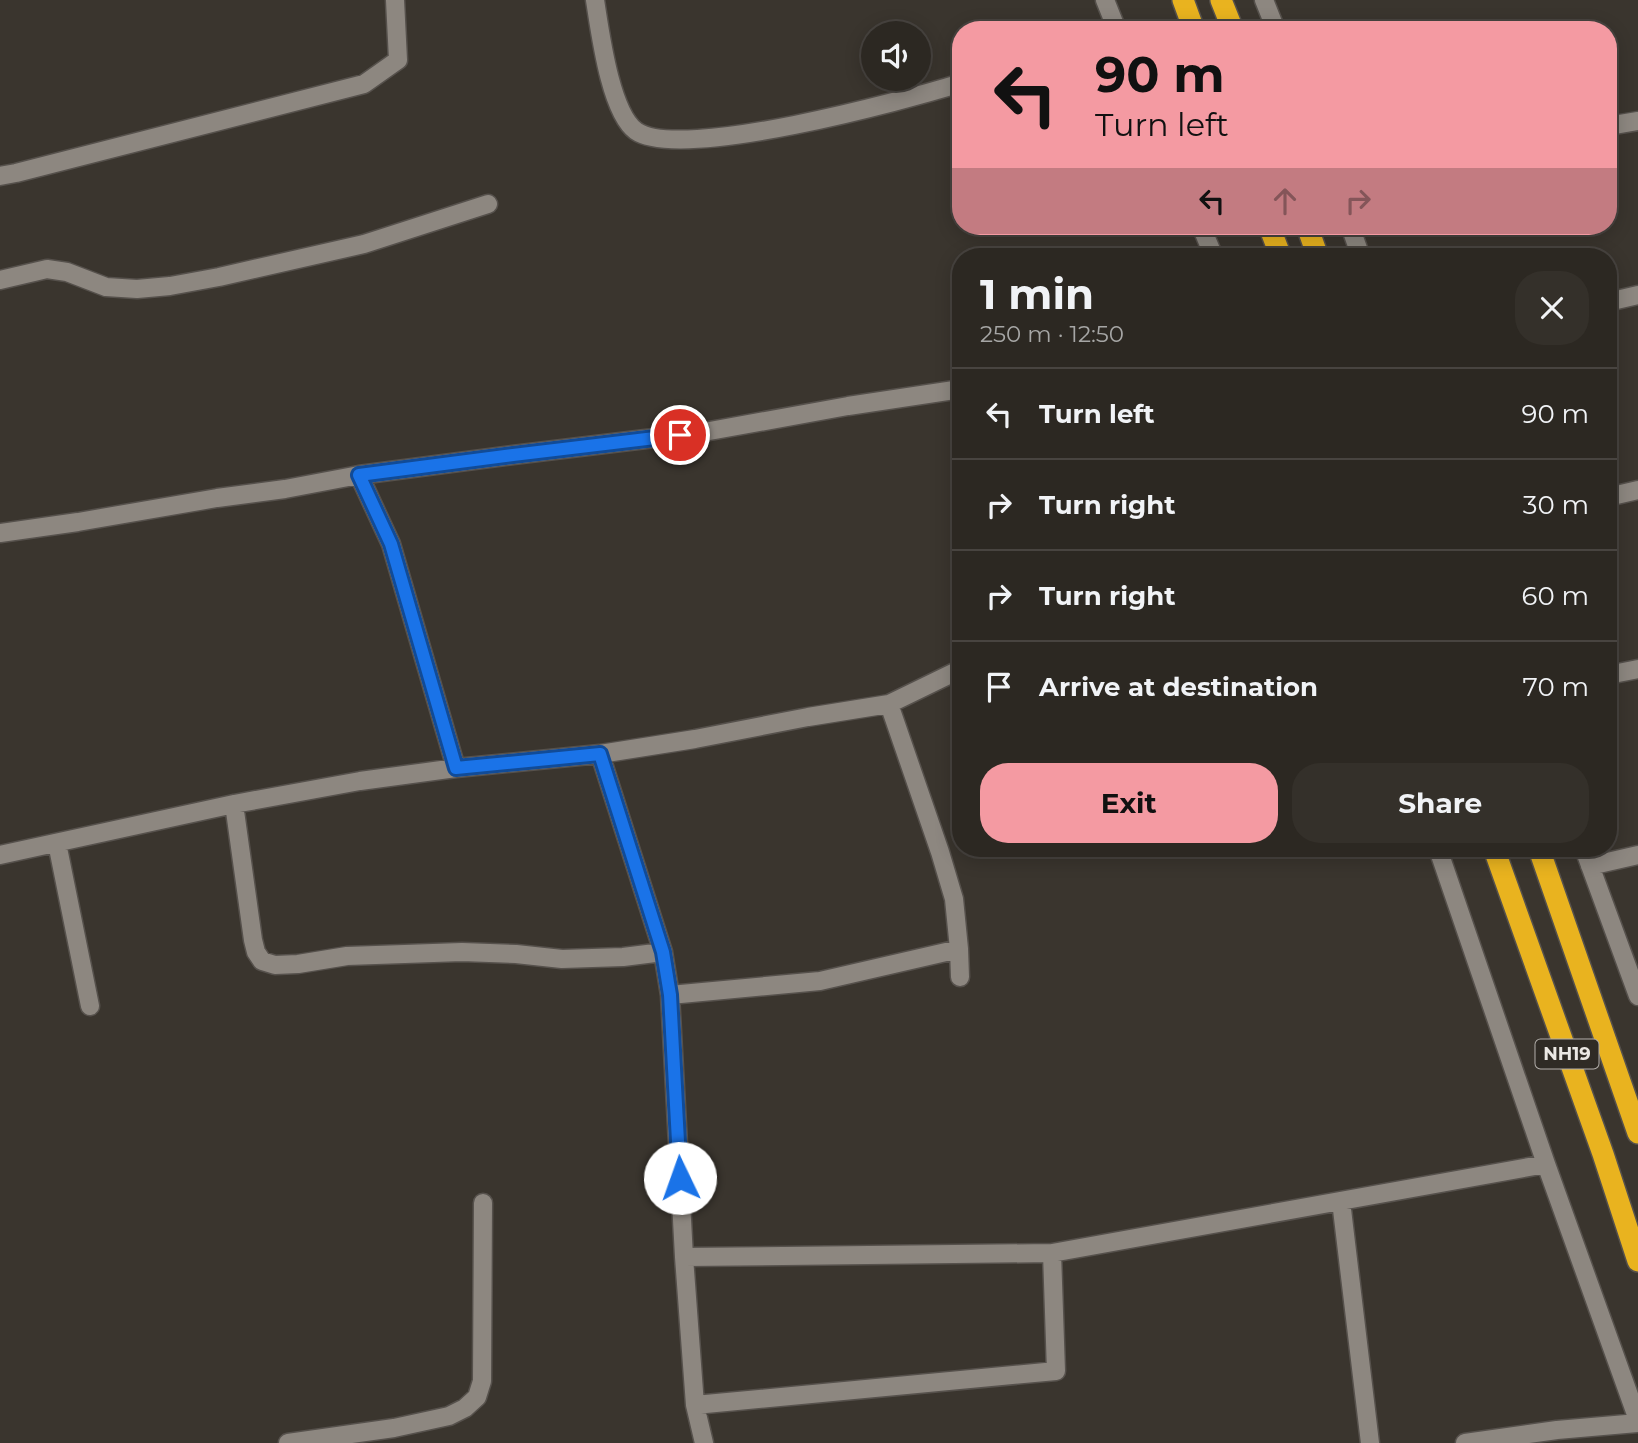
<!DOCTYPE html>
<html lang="en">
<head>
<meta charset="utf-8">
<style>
  body { margin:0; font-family:Montserrat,sans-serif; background:#34302a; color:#f1f3f6; height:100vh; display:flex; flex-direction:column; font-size:26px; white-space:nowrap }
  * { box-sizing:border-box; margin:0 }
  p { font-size:23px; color:#a6a6a5 }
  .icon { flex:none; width:38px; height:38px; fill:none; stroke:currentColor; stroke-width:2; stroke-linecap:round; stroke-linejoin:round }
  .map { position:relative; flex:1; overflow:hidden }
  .panel { position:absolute; left:952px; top:248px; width:665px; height:609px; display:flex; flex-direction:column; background:#2c2822; border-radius:28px; box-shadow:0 4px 18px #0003,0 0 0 2px #484440 }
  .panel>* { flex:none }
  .guide { position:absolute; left:952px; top:21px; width:665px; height:214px; border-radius:28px; box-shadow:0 4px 18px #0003,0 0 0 2px #484440; background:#f49aa2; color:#111; overflow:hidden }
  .tools { position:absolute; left:861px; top:21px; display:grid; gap:14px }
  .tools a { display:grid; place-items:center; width:70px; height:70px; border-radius:50%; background:#2c2822; box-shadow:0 4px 18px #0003,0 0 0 2px #484440; font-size:35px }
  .pin { position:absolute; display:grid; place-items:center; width:60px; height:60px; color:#fff; margin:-30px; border:4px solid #fff; border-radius:50%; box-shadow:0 2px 7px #0007 }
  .me { position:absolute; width:77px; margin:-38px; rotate:357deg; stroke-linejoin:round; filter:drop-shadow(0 0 5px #0008) }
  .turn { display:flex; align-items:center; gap:24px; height:147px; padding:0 28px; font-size:32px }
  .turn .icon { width:91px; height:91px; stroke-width:2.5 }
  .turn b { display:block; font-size:49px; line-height:60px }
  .lanes { display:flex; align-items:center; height:66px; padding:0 28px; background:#0003; justify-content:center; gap:35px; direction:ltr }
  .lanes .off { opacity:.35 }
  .round { display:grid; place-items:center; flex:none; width:74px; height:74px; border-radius:28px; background:#34302a }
  .summary { display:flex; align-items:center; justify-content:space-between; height:119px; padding:0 28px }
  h1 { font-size:42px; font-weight:700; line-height:52px }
  .cta { display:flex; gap:14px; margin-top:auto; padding:14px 28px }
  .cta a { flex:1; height:80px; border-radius:28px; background:#f49aa2; color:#111; font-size:28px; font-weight:700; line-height:80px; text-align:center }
  .cta a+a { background:#34302a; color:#f1f3f6 }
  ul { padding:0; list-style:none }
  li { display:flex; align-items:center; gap:21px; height:91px; padding:0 28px; border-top:2px solid #484440 }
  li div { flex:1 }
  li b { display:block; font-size:26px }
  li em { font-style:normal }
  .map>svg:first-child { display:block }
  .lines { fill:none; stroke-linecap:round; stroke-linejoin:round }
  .minor-casing { stroke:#56514c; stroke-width:21 }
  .highway-casing { stroke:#56514c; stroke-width:24 }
  .minor { stroke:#8d8780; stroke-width:18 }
  .highway { stroke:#e9b31f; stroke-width:21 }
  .route-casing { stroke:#114b97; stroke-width:18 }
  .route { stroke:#1a73e8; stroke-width:12 }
  .labels { text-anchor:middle; stroke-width:7; stroke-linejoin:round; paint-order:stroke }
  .shield { fill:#2f2b25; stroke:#b3afab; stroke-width:2 }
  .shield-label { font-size:18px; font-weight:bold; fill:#ebe8e4 }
</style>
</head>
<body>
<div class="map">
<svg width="1638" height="1443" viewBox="0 0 1638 1443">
  <rect width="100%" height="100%" fill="#3a352e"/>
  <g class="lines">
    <defs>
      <path id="minor" d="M595,0C600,31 610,112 636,131C680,162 906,100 961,83
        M1105,0L1117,30
        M1264,0L1276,30
        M1608,126L1638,121
        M0,176L16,173L364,84L398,60L395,0
        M1201,226L1214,257
        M1350,226L1361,257
        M0,280L47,269L67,272L106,287L137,289L170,286L219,277L364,244L488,204
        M1608,302L1638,295
        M359,475L391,544L456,768
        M1608,497L1638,490
        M0,533L78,522L217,498L285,489L359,475L513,455L704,432L848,406L961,389
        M1608,675L1638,669
        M889,704L940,852L954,899L959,949L960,977
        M600,754L663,952L670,995L684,1257
        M234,804L253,940L256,952L262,961L275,965L298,964L347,956L462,952L516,954L562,959L623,957L663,952
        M57,843L90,1006
        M1438,849L1546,1164L1638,1420
        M1584,849L1638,996
        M0,855L234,804L360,781L456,768L600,754L695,739L808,717L889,704L961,669
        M1590,866L1638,855
        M670,995L820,981L959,949
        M1341,1201L1370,1443
        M695,1405L684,1257L1052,1253
        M288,1443L394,1428L449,1416L465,1408L477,1397L482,1381L483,1203
        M704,1443L695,1405L1056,1371L1052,1253L1546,1164
        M1465,1443L1557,1430L1638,1423"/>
      <path id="highway" d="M1183,0L1194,30
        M1221,0L1233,30
        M1269,226L1281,257
        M1307,226L1318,257
        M1494,849L1603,1154L1638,1261
        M1539,849L1638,1133"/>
    </defs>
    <use href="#minor" class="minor-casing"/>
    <use href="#highway" class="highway-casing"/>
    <use href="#minor" class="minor"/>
    <use href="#highway" class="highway"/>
  </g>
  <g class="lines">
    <defs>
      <path id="route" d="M680,1178L670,995L663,952L600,754L456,768L391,544L359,475L513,455L680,435"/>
    </defs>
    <use href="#route" class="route-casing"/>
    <use href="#route" class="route"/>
  </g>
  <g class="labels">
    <rect class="shield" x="1535.5" y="1039.5" width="63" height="29" rx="5"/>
    <g class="shield-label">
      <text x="1567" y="1060">NH19</text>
    </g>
  </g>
</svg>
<div class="tools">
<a><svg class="icon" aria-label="sound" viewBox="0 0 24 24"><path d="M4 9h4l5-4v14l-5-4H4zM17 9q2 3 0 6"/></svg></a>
</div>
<div class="pin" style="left:680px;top:435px;background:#d93025"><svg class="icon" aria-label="arrive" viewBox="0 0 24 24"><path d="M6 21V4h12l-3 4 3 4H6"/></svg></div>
<svg class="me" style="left:680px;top:1178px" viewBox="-20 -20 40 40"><circle r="19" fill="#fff"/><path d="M0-13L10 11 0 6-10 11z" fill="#1a73e8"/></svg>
<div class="guide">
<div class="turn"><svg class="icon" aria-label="left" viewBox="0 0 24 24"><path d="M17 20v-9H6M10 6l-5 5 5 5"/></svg><div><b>90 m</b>Turn left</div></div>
<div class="lanes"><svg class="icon" aria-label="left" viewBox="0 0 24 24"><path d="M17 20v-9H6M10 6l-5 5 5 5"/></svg><svg class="icon off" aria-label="ahead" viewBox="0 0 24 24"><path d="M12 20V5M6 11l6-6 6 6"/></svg><svg class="icon off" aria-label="right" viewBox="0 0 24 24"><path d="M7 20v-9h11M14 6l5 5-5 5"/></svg></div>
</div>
<section class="panel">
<div class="summary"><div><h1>1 min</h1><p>250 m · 12:50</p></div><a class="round"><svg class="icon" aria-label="close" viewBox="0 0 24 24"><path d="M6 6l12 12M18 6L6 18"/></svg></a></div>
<ul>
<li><svg class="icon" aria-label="left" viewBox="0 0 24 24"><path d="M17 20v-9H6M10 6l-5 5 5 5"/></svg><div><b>Turn left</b></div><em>90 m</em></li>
<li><svg class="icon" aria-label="right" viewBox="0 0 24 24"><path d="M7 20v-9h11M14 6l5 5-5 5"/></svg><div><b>Turn right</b></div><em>30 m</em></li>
<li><svg class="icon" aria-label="right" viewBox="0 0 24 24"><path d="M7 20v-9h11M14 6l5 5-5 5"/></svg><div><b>Turn right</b></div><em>60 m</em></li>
<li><svg class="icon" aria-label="arrive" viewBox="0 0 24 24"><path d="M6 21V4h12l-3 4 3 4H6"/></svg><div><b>Arrive at destination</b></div><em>70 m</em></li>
</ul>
<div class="cta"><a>Exit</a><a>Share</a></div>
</section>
</div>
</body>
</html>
